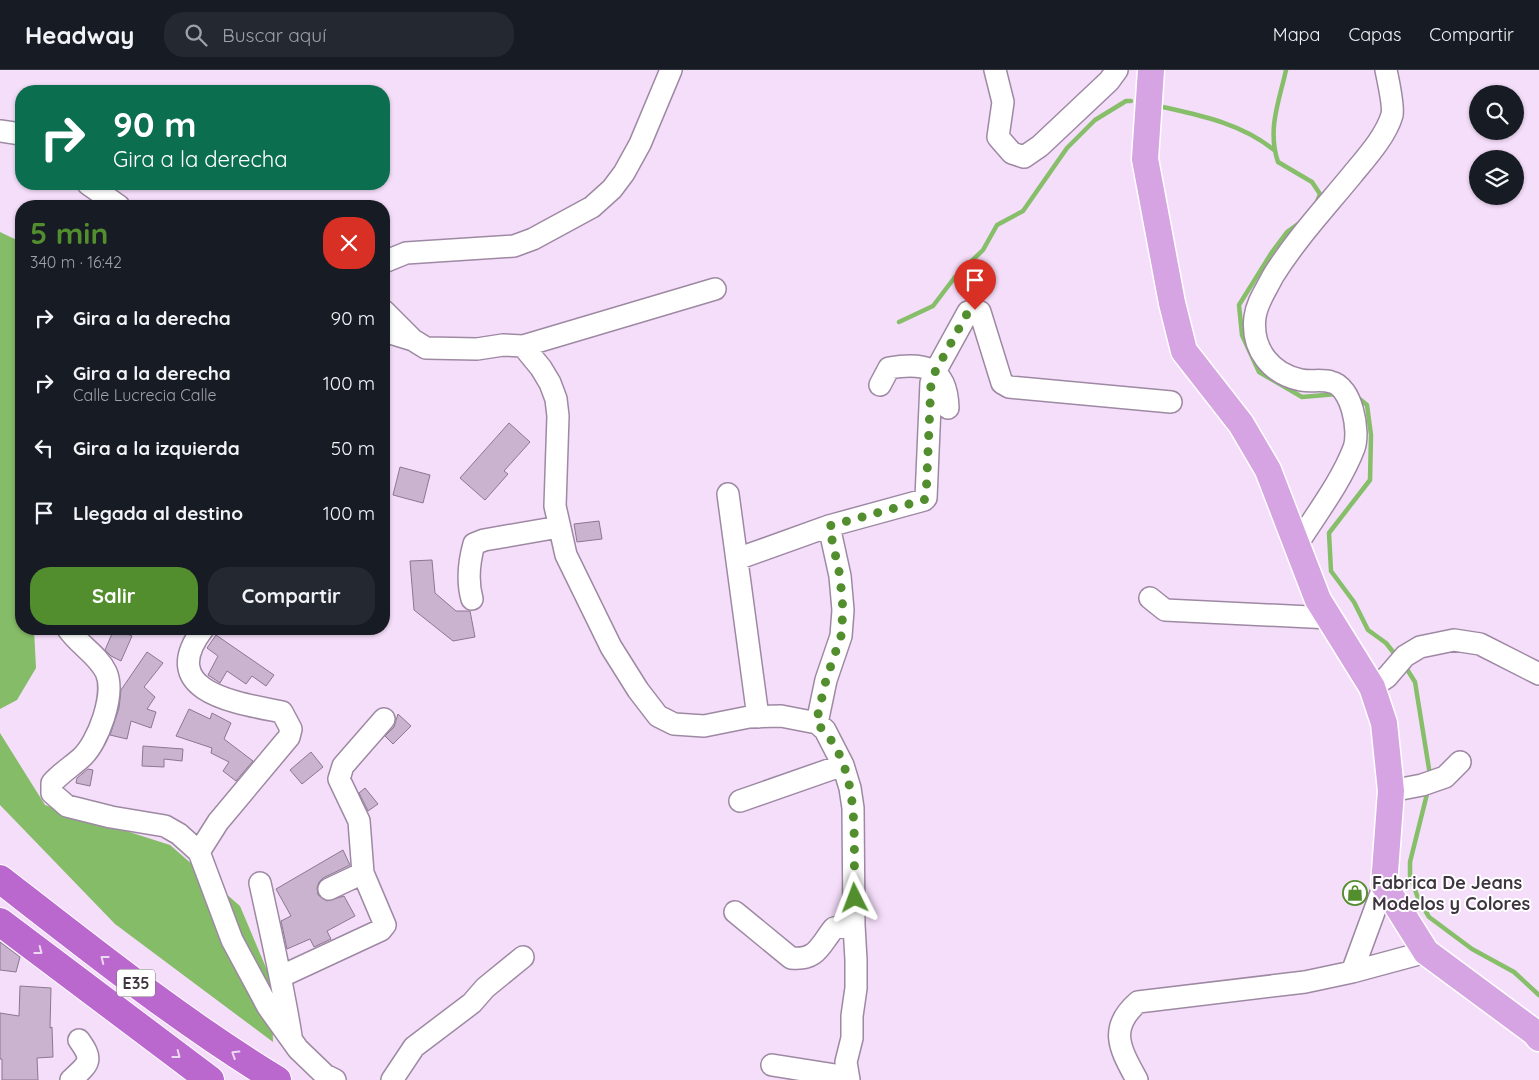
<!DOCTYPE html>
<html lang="es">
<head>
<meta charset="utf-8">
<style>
  body { margin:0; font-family:Quicksand,sans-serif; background:#242831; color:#f1f3f6; height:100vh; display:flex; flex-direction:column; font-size:19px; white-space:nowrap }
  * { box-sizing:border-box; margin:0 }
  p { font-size:16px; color:#9ea1a6 }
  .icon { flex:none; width:28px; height:28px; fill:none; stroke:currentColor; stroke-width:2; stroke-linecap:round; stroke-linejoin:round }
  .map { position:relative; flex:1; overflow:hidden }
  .panel { position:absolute; left:15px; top:130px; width:375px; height:435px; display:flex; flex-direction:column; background:#171b24; border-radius:20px; box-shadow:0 1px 4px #0004 }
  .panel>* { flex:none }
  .top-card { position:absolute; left:15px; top:15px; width:375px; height:105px; border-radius:20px; box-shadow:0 1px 4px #0004; background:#0b6e4f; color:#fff; overflow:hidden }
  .controls { position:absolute; left:1469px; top:15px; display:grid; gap:10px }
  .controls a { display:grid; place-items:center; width:55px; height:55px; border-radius:50%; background:#171b24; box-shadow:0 1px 4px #0004; font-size:25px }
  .pin { position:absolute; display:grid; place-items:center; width:42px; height:42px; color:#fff; margin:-51px -21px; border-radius:50% 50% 50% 0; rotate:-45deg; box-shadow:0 0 5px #0007 }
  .pin .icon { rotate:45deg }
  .me { position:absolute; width:55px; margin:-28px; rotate:357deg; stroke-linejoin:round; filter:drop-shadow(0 0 4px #0008) }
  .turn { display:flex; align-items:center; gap:18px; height:105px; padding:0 15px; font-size:22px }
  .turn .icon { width:65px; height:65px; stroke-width:2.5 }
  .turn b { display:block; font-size:35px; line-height:42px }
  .round { display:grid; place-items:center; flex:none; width:52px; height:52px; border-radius:20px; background:#242831 }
  .overview { display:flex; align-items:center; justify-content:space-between; height:85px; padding:0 15px }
  h1 { font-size:30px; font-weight:700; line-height:38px; color:#528e2d }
  .button { display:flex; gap:10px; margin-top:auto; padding:10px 15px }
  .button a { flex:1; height:58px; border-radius:20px; background:#528e2d; color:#fff; font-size:20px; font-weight:700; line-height:58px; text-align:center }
  .button a+a { background:#242831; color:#f1f3f6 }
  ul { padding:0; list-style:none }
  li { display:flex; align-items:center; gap:15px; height:65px; padding:0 15px }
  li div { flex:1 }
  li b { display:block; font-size:19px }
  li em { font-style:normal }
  header { display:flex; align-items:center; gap:30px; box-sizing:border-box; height:70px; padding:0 25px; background:#171b24; border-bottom:1px solid #363941 }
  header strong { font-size:24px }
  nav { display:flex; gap:28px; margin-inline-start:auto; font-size:18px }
  .search { width:350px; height:45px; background:#242831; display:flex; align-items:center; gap:12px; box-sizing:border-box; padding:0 18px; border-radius:20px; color:#9ea1a6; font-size:19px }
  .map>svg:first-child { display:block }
  .forest { fill:#85bc67 }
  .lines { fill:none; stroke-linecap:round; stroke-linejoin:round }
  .stream { stroke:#86be69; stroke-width:4.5 }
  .building { fill:#c9b3ce; stroke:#8c7791 }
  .minor-casing { stroke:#9e89a3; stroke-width:24 }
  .major-casing { stroke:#fff; stroke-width:29 }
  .highway-casing { stroke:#fff; stroke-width:30 }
  .minor { stroke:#fff; stroke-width:21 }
  .major { stroke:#d6a4e2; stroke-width:26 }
  .highway { stroke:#ba67ce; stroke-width:28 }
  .oneway { stroke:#eed9f3 }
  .route { stroke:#528e2d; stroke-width:9; stroke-dasharray:0 16.2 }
  .labels { text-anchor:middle; stroke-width:4; stroke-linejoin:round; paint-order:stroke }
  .shield { fill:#fff; stroke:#787279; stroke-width:1 }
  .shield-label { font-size:16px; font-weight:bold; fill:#3e3540 }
  .poi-label { font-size:18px; font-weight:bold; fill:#3e3540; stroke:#fff; text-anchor:start }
</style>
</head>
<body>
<header>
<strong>Headway</strong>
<div class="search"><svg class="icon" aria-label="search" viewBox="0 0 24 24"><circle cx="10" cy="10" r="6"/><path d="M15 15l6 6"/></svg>Buscar aquí</div>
<nav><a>Mapa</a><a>Capas</a><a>Compartir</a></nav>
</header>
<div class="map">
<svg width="1539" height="1010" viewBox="0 0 1539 1010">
  <rect width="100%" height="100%" fill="#f5defa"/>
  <path class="forest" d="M0,162L21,172V559H34L36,598L17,630L0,639Z
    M0,663L45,735L170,775L240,836L272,912L273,972L115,854L0,735Z"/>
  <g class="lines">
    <path class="stream" d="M1286,0C1279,32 1267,59 1278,92L1312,112L1320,124L1316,134
      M1163,37C1203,46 1242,54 1274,80
      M1298,154L1287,162L1272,182L1239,235L1242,265L1259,302L1302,327L1337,324
      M899,252L933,236L955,207L983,180L997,155L1023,141L1067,78L1095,50L1126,31H1131
      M1356,326L1367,335L1371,365L1370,410L1329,463L1331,501L1354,532L1368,560L1386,573L1397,587
      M1405,596L1415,612L1430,705
      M1428,720L1410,792V806L1418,828L1429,847L1472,879L1514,902L1539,925"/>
  </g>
  <path class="building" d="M509,353L530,372L504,401L508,404L485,430L460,408Z
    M400,397L430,405L423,433L393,425Z
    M599,451L602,469L577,472L574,454Z
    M432,490L435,523L456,541H470L475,567L453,571L414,540L410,491Z
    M114,559L132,566L121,591L111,586L105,580Z
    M216,565L274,605L266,616L252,606L246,614L227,601L220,613L208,605L218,586L207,578Z
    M147,582L163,593L144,617L155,627L147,639L156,642L151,658L131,651L127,669L110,665L119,638L121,620Z
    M189,639L210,649L212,643L231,653L224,669L253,691L236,711L223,701L229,692L211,683L212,678L176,666Z
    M398,644L411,656L393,674L385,666L394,657Z
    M143,676L183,679L182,691L164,689V697L142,696Z
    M311,682L323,697L302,714L290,700Z
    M88,699L93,700L90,716L76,713L77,708Z
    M365,718L378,734L368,741L359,723Z
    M343,780L350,795L323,808L319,812L317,818L318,825L327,831L344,826L355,846L327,861L331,869L314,877L310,869L287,879L281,851L291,846L276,819Z
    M0,872L20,887L16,902L0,900Z
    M20,916L51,918L50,958L52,957L53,987L37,988L38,1010H2V989H0V943L19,946Z"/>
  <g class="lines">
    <defs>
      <path id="minor" d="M995,0L1003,32L998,67L1012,83L1024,87L1040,76L1109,11L1117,0
        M0,61L21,64
        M88,114L119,136
        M384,192L406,183L514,176L533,169L592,137L612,119L624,103L640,74L671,0
        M384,241L411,268
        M384,261L413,270L426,278L477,279L503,275L523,276L541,298L550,313L556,329L558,346L555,436L566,485L611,577L638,620L658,646L674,654L704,656L749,647L781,646L817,653L825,660L843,695L850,718L853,738L854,855L856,890V918L852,946V968L846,992L849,1010
        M523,276L715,219
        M880,315L889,298C925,292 947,297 948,338
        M728,424L758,647
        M1298,473C1317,443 1341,412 1354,378C1360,362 1352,316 1331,312C1322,309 1311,312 1301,310C1271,304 1251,279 1255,247C1257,232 1266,220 1273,206C1296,169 1325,138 1352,105C1366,88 1386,66 1392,45C1394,36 1388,10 1386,0
        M737,489L829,456L924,430L926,428L931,313L935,302L968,242L975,240L980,242L1002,313L1009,317L1171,332
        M1150,528L1165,540L1330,548
        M472,529C467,511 469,492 474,474L484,470L559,457
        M68,559C79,575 98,585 106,602C116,624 98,673 81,688C71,697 62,702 52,713V723L67,736L111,747L165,756L179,764L199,782L232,870L268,937L298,979L325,1005L335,1010
        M1372,617L1387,607L1405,586L1420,577L1454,570L1480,574L1539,604
        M817,653L826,610L841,566L843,540L840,506L829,456
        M1391,721L1422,715L1445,707L1460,692
        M740,731L843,695
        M199,782L218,752L289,667L291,659L282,642C237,633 155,622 203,559
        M260,813C271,864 283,915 291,966
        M329,819L363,803
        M735,842L791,888C817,891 820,875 834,858L854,855
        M1352,902L1384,815
        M282,906L381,860L385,855L363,803L359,751L339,709L343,696L384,649
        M772,995L848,1007
        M71,1010C89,993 94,991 79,970
        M392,1010L414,977L472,933L485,918L523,887
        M1137,1010C1121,980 1107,959 1138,932L1305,912L1352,902L1426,882"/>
      <path id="major" d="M1151,0L1145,89L1172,233L1184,281L1241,354L1268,400L1318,530L1372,617L1384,653L1391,721L1384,815L1426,882L1534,962L1539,968"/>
      <path id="highway" d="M0,809C90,879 179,950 277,1010
        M0,852L210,1010"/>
    </defs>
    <use href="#minor" class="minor-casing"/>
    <use href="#major" class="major-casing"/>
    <use href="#highway" class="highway-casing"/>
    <use href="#minor" class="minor"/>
    <use href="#major" class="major"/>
    <use href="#highway" class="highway"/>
  </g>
  <defs><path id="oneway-chevron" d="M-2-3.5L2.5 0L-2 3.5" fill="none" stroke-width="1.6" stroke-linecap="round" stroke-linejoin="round" transform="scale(1.25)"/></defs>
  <g class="oneway">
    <use href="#oneway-chevron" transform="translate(39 881) rotate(37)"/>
    <use href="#oneway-chevron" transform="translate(104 889) rotate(-142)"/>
    <use href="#oneway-chevron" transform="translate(235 984) rotate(-148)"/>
    <use href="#oneway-chevron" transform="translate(177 985) rotate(37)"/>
  </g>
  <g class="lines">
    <path class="route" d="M855,828C852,771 864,696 816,653L826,610L841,566L843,540L840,506L829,456L924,430L926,428L931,313L935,302L968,242L975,240"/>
  </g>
  <defs>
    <symbol id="shop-ring" viewBox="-11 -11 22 22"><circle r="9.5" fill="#fff" stroke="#528e2d" stroke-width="1.5"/><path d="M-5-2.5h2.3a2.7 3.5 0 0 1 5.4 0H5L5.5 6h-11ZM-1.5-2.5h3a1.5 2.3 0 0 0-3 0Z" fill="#528e2d"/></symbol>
  </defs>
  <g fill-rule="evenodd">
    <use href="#shop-ring" x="1341" y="809" width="28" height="28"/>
  </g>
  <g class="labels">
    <rect class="shield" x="117" y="899.5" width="38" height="27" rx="4"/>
    <g class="shield-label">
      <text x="136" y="919">E35</text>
    </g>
    <g class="poi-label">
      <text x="1372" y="819">Fabrica De Jeans<tspan x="1372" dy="21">Modelos y Colores</tspan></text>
    </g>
  </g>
</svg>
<div class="controls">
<a><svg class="icon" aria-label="search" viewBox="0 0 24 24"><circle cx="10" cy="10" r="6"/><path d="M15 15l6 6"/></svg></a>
<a><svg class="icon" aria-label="layers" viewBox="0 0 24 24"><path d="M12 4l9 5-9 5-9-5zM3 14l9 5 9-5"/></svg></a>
</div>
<div class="pin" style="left:975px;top:240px;background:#d93025"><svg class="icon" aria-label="arrive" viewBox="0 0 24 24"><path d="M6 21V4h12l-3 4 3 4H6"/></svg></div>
<svg class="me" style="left:855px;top:828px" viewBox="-20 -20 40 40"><path d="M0-17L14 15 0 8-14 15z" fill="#528e2d" stroke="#fff" stroke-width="4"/></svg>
<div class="top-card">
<div class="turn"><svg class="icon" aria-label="right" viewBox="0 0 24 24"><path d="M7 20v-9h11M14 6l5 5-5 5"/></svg><div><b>90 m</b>Gira a la derecha</div></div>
</div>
<section class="panel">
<div class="overview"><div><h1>5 min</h1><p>340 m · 16:42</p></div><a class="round" style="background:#d93025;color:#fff"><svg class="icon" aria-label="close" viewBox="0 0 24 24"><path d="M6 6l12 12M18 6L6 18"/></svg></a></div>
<ul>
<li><svg class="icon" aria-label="right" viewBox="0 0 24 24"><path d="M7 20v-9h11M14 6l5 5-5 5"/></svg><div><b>Gira a la derecha</b></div><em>90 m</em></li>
<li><svg class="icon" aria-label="right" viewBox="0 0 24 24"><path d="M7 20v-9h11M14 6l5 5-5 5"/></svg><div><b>Gira a la derecha</b><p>Calle Lucrecia Calle</p></div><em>100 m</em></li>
<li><svg class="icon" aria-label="left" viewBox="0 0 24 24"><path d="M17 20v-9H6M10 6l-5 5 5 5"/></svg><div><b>Gira a la izquierda</b></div><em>50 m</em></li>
<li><svg class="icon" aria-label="arrive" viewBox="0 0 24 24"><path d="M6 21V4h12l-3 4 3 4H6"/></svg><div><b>Llegada al destino</b></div><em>100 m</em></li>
</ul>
<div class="button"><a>Salir</a><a>Compartir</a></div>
</section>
</div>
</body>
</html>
